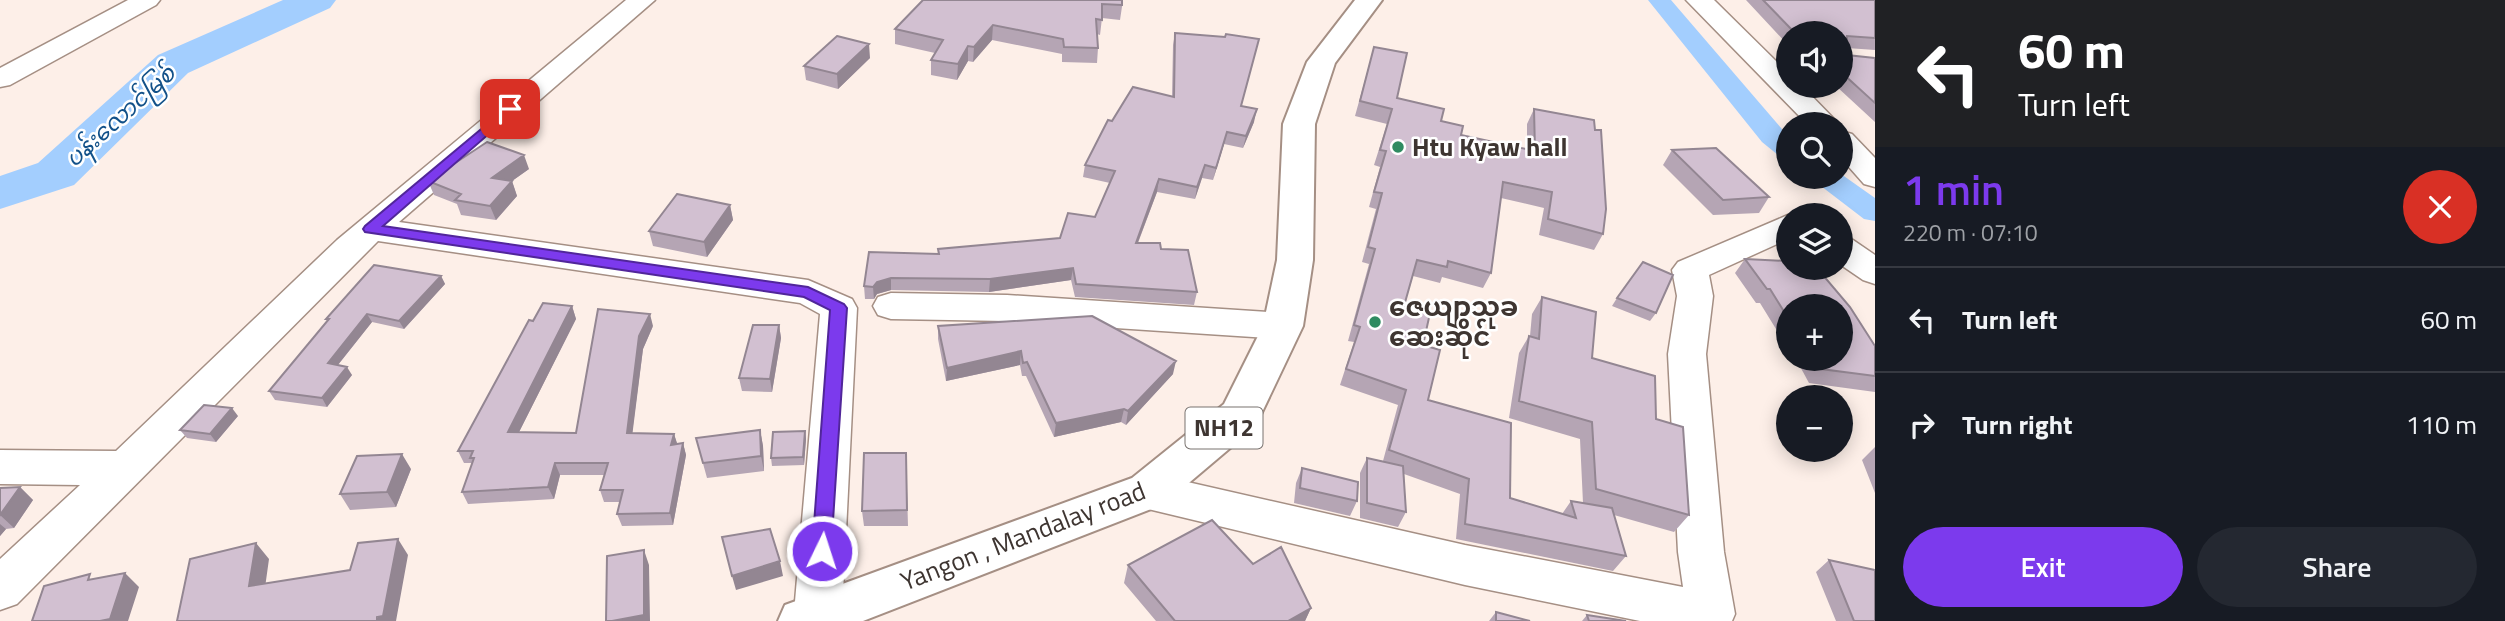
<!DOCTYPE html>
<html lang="en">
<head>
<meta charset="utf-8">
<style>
  body { margin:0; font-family:"Titillium Web","Noto Sans Myanmar",sans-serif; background:#242831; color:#f1f3f6; height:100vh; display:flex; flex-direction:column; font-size:26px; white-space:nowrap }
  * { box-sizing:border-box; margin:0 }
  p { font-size:23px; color:#9ea1a6 }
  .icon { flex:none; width:38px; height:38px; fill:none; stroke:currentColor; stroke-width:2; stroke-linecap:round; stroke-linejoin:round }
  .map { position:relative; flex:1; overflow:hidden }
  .side { display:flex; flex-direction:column; background:#171b24; width:630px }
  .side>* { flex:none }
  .top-card { background:#202124; color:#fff; overflow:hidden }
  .tools { position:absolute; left:1776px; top:21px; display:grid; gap:14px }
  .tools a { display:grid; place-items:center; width:77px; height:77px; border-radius:50%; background:#171b24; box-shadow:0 4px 18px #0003; font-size:35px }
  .pin { position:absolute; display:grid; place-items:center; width:60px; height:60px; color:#fff; margin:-30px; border-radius:14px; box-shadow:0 4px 10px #0006 }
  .me { position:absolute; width:77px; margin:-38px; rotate:4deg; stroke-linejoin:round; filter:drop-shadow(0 0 5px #0008) }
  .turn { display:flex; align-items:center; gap:24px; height:147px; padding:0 28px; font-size:32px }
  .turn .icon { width:91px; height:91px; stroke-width:2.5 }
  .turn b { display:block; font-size:49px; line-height:60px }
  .round { display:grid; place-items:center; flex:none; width:74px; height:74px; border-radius:37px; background:#242831 }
  .summary { display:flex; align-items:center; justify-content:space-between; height:119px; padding:0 28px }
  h1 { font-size:42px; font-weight:600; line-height:52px; color:#7c3aed }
  .button { display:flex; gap:14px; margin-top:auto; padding:14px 28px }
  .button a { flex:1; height:80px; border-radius:42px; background:#7c3aed; color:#fff; font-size:28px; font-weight:600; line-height:80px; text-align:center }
  .button a+a { background:#242831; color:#f1f3f6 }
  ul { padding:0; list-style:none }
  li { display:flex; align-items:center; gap:21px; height:105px; padding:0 28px; border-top:2px solid #363941 }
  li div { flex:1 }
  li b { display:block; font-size:26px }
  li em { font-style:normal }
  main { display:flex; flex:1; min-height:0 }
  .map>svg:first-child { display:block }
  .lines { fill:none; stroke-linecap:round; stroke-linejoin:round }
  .canal { fill:#a3cefe; fill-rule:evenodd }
  .river { fill:#a3cefe; fill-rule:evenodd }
  .street-casing { stroke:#a58f84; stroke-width:3 }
  .highway-casing { stroke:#a58f84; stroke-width:4 }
  .street { fill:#fff; fill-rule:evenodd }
  .highway { fill:#fff; fill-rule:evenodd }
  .wall { fill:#b5a5b4 }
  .shaded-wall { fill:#938692 }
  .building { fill:#d2c0d1; stroke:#938692; stroke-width:2 }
  .route { fill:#7c3aed; stroke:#51269a; stroke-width:2 }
  .poi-dot { fill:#2f8b61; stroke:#fff; stroke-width:2.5 }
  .labels { text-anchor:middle; stroke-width:5; stroke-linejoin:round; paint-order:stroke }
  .far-water-label { font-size:23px; font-style:italic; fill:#125189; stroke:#fff }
  .shield { fill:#fff; stroke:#78726f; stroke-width:2 }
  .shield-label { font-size:24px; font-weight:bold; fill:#3e3531 }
  .poi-label { font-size:26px; font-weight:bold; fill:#3e3531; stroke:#fff; text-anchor:start }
  .street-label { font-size:26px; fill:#3e3531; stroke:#fff }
</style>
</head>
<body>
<main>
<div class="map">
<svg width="1875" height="621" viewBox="0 0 1875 621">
  <rect width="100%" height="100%" fill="#fdefe8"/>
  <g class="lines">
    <path class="canal" d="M1648,0H1671L1788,136V157L1778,155L1762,142Z
      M1841,174L1875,198V221L1864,219L1817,183L1813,177H1841Z"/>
    <path class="river" d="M283,0H336L330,8L188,73L74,185L0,209V176L38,163L158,55Z"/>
    <defs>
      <path id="street" d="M128,0H160L156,5L10,85L0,87V68Z
        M626,0H655L399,222L808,280L852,299L857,308L842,613L838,621H798L794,613L820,314L800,303L378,241L17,604L0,610V559L80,485L0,484V450L116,451L337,240Z
        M1686,0H1714L1788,73V86H1802L1839,124H1807Z
        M1841,131L1852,134L1875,158V187L1864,184L1841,158Z
        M1788,215V239L1709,275L1713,296L1706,354L1724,552L1735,614L1732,621H1640L1465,585L1148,509L1133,504L1126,491L1133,478L1148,473L1465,545L1683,587L1678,552L1668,354L1677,296L1672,270L1678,262Z
        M1841,237L1853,240L1875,255V284L1863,280L1841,265Z
        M891,293L1007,295L1283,313L1296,317L1302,326L1296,335L1283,339L1007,321L891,319L878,315L873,306L878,297Z"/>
      <path id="highway" d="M1355,0H1382L1335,63L1315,124L1313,260L1303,326L1255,427L1164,504L863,621H778L785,605L1132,478L1224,404L1263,326L1277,260L1283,124L1307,62Z"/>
    </defs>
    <use href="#street" class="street-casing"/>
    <use href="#highway" class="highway-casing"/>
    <use href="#street" class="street"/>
    <use href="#highway" class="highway"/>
  </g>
  <path class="wall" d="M1123,0L1120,20L1102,18L1100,35L1097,34L1098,48L1097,63L1062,62V54L992,40L973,62L968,61L957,80L931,75V60L935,53L895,44V29Z
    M1746,0H1875V50L1847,48V55L1875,58V122L1836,86H1841V33H1788V45Z
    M1175,33L1242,106L1254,122L1243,148L1224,144L1213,180L1202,178L1195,199L1157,192L1138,243L1161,249L1197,292L1194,305L1075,297L1071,280L989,292L891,290L877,294L874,299H865L864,286L938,254V249L1060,238L1095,217L1110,183L1083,177L1085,165L1112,121L1172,96L1173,45Z
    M1374,47L1397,98L1441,121L1461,135L1527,149V124L1534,109L1603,234L1594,250L1539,235L1544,208L1501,198L1491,273L1483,288L1442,277L1440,283L1413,276L1404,306L1423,345L1428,400L1510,498L1562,514L1571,501L1583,503L1580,439L1509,418L1519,353L1529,336H1530L1532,314L1542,297L1592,358L1656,419L1689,515L1674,532L1614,515L1626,556L1613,571L1456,539L1460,494L1404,474L1406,512L1398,527L1360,518V473L1367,458L1383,461L1398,405L1340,385L1354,342L1348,341L1369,264L1362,262L1376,209L1369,207L1380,167L1374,165L1387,124L1355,116Z
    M870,58L838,89L806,80L804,66Z
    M1672,150L1769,197L1759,213L1713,215L1663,165Z
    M529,169L512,181L517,196L496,220L461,215L457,204L434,195L428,181Z
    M730,205L733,220L707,257L653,246L649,231Z
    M1745,259L1875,376V392L1809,383L1796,359H1841L1788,306V345V343L1784,342L1760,303H1756L1735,273Z
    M441,276L445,284L404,329L372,322L338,365L352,375L327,407L275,400L269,391L327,321L326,319Z
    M1617,298L1656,313L1650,321L1612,306Z
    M572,306L576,319L519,432L576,433L653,326L643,349L632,433L674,434L677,444L683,443L686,455L673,525L622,526L617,514L620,502H604L600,490L604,475H560L554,499L468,504L462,492L472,463H464L458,451L533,321Z
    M779,325L781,338L772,392L742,391L739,378Z
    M938,326L1173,374L1126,425L1121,422L1054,437L1026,376H1022L1020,365L946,381L938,339Z
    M238,416L216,442L187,438L180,430Z
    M760,430L763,446L764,471L707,478L696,438Z
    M805,431L806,439L804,465L772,466L771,458Z
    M1875,447V493L1862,460Z
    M906,453L908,526H864L862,511Z
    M1302,468L1357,501L1350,516L1294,503L1296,483Z
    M411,469L396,507L350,510L340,494Z
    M20,487L33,500L14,528L6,529L0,536V488Z
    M1829,560L1875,621H1836L1816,572Z
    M1253,564L1311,608L1305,621H1156L1124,583L1128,565Z
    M1496,612L1530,621H1489Z
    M1587,615L1626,621H1582Z"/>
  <path class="shaded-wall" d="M993,25L992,40L973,62L974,47Z
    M869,44L870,58L838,89L837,74Z
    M968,46V61L957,80L958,64Z
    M1257,109L1254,122L1243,148L1246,136Z
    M1227,132L1224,144L1213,180L1216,168Z
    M524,155L529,169L512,181L517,196L496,220L490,206L492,178Z
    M1205,165L1202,178L1195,199L1197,187Z
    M1159,179L1157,192L1133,255L1136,243Z
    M730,205L733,220L707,257L704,242Z
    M1073,268L1071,280L989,292L990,279Z
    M441,276L445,284L404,329L399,321Z
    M891,278V290L877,294L874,299L873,287L877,282Z
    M572,306L576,319L513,444L508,432Z
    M367,314L372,322L333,371L328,363Z
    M650,314L653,326L643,349L631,445L627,433L639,336Z
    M779,325L781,338L772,392L770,379Z
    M1021,351L1020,365L946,381L947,368Z
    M1176,361L1173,374L1126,425L1128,411Z
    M347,367L352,375L327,407L322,398Z
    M232,408L238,416L216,442L210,434Z
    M1124,409L1121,422L1054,437L1056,423Z
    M760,430L763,446L764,471L761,456Z
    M805,431L806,439L804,465L803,457Z
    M674,434L678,446L671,445Z
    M683,443L686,455L673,525L670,513Z
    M402,454L411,469L396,507L387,492Z
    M555,463L560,475L554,499L548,487Z
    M20,487L33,500L14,528L0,515Z
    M0,524L6,529L0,536Z
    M398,539L408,555L396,621H377Z
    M256,543L269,559L263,602L249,586Z
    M644,550L649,565L650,621H612Z
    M780,561L783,576L736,590L732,576Z
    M125,573L139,587L128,621H100Z
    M1311,608L1305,621H1288Z"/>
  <path class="building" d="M923,0H1122V5L1102,4V20L1096,19L1098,48L1064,47L1063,39L993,25L974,47L968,46L958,64L931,60L943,40L895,29Z
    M1763,0H1875V38L1847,36V55L1875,58V103L1841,72V33H1795Z
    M1175,33L1225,37L1226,34L1259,39L1241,106L1257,109L1246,136L1227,132L1216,168L1205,165L1197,187L1159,179L1136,243H1160L1161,249L1188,250L1197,292L1076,284L1073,268L990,279L891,278L877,282L873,287L864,286L869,252L939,254L938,249L1060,238L1068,213L1095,217L1115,171L1085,165L1108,120L1112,121L1133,87L1174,97Z
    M837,36L869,44L837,74L804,66Z
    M1374,47L1407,53L1397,98L1444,109L1441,121L1463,126L1461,135L1535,151L1534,109L1594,120L1595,130H1601L1606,209L1603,234L1548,219L1552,192L1503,182L1491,273L1448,261L1447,267L1417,260L1404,306L1430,313L1423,345L1440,350L1428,400L1511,423L1510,498L1576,518L1571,501L1612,508L1626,556L1465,524L1469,479L1389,450L1406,390L1346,369L1360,327L1354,325L1375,249L1368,247L1382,193L1374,192L1386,151L1380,150L1392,109L1360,101Z
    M487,142L524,155L492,178L512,181L490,206L455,200L461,194L428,181Z
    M1716,148L1769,197L1723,200L1672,150Z
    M677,194L730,205L704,242L649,231Z
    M1745,259L1788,261V268H1817L1850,307L1875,346V376L1821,369L1815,359H1841V306H1788V318L1770,289H1767Z
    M1643,262L1673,275L1656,313L1617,298Z
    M374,265L441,276L399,321L367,314L328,363L347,367L322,398L269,391L329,319H326Z
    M1542,297L1596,312L1592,358L1655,376L1656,419L1683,427L1689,515L1596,489L1592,422L1519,401L1529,336L1539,339Z
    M543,303L572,306L508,432L576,433L598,309L650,314L639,336L627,433L674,434L671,445L683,443L670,513L617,514L623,490H600L608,463H555L548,487L462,492L474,458H470L473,451H458L529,320L533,321Z
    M1092,316L1176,361L1128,411L1124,409L1056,423L1027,362L1023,363L1021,351L947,368L938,326Z
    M753,325H779L770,379L739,378Z
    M204,405L232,408L210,434L180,430Z
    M760,430L761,456L703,463L696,438Z
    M805,431L803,457L771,458L773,432Z
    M864,453H906L907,510L862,511Z
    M402,454L387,492L340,494L357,456Z
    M1367,458L1403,466L1406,512L1367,503Z
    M1302,468L1358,482L1357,501L1300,488Z
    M20,487L0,515V488Z
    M1212,520L1253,564L1281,547L1311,608L1288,621H1175L1128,565Z
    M770,529L780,561L732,576L722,537Z
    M398,539L383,616L377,617V621H177L190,559L256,543L249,586L350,570L358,543Z
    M644,550V615L612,621H606L607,556Z
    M1829,560L1875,570V621H1854Z
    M125,573L110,619L100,621H32L44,586L90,574L88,580Z
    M1496,612L1530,621H1496Z
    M1587,615L1626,621H1589Z"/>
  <path class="route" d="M510,105L516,109L514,112L383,226L808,287L844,304L847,308L831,551L829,557L822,559L815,557L812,551L830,310L804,297L365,232L363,229L365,226Z"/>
  <g class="poi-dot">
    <circle cx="1398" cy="147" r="7"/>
    <circle cx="1375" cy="322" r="7"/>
  </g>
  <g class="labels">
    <g class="far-water-label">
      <text transform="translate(120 116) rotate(-42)" y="8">ပန်းလောင်မြစ်</text>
    </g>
    <rect class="shield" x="1185.5" y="407.5" width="77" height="41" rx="5"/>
    <g class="shield-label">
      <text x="1224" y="436">NH12</text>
    </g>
    <g class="poi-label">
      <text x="1412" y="156">Htu Kyaw hall</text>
      <text x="1389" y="316">ဇေယျာသုခ<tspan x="1389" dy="30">ဆေးဆိုင်</tspan></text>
    </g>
    <g class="street-label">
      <text transform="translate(1023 536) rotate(-21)" y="9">Yangon , Mandalay road</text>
    </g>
  </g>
</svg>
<div class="tools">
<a><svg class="icon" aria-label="sound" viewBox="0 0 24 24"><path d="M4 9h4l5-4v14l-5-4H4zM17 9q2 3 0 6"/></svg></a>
<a><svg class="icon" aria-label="search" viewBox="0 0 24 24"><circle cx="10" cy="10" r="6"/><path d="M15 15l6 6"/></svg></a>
<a><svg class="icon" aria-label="layers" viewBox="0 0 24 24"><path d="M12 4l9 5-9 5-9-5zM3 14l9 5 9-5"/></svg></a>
<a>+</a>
<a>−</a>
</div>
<div class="pin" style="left:510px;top:109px;background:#d93025"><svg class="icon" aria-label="arrive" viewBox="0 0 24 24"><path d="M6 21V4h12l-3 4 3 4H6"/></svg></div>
<svg class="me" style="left:822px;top:551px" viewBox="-20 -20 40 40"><circle r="17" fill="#7c3aed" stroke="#fff" stroke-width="3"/><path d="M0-11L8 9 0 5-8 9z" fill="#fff"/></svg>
</div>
<section class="side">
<div class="top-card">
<div class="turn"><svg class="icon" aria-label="left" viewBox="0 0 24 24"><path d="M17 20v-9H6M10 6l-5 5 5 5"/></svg><div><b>60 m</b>Turn left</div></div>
</div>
<div class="summary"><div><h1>1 min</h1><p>220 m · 07:10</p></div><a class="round" style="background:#d93025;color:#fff"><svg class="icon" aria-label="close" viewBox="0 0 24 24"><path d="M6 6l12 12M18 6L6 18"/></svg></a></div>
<ul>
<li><svg class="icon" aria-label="left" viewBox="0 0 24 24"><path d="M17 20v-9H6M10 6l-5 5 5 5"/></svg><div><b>Turn left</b></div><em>60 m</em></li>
<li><svg class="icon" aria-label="right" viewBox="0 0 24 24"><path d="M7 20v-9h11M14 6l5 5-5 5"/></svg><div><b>Turn right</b></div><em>110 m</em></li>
</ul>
<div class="button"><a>Exit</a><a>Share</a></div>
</section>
</main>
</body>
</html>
